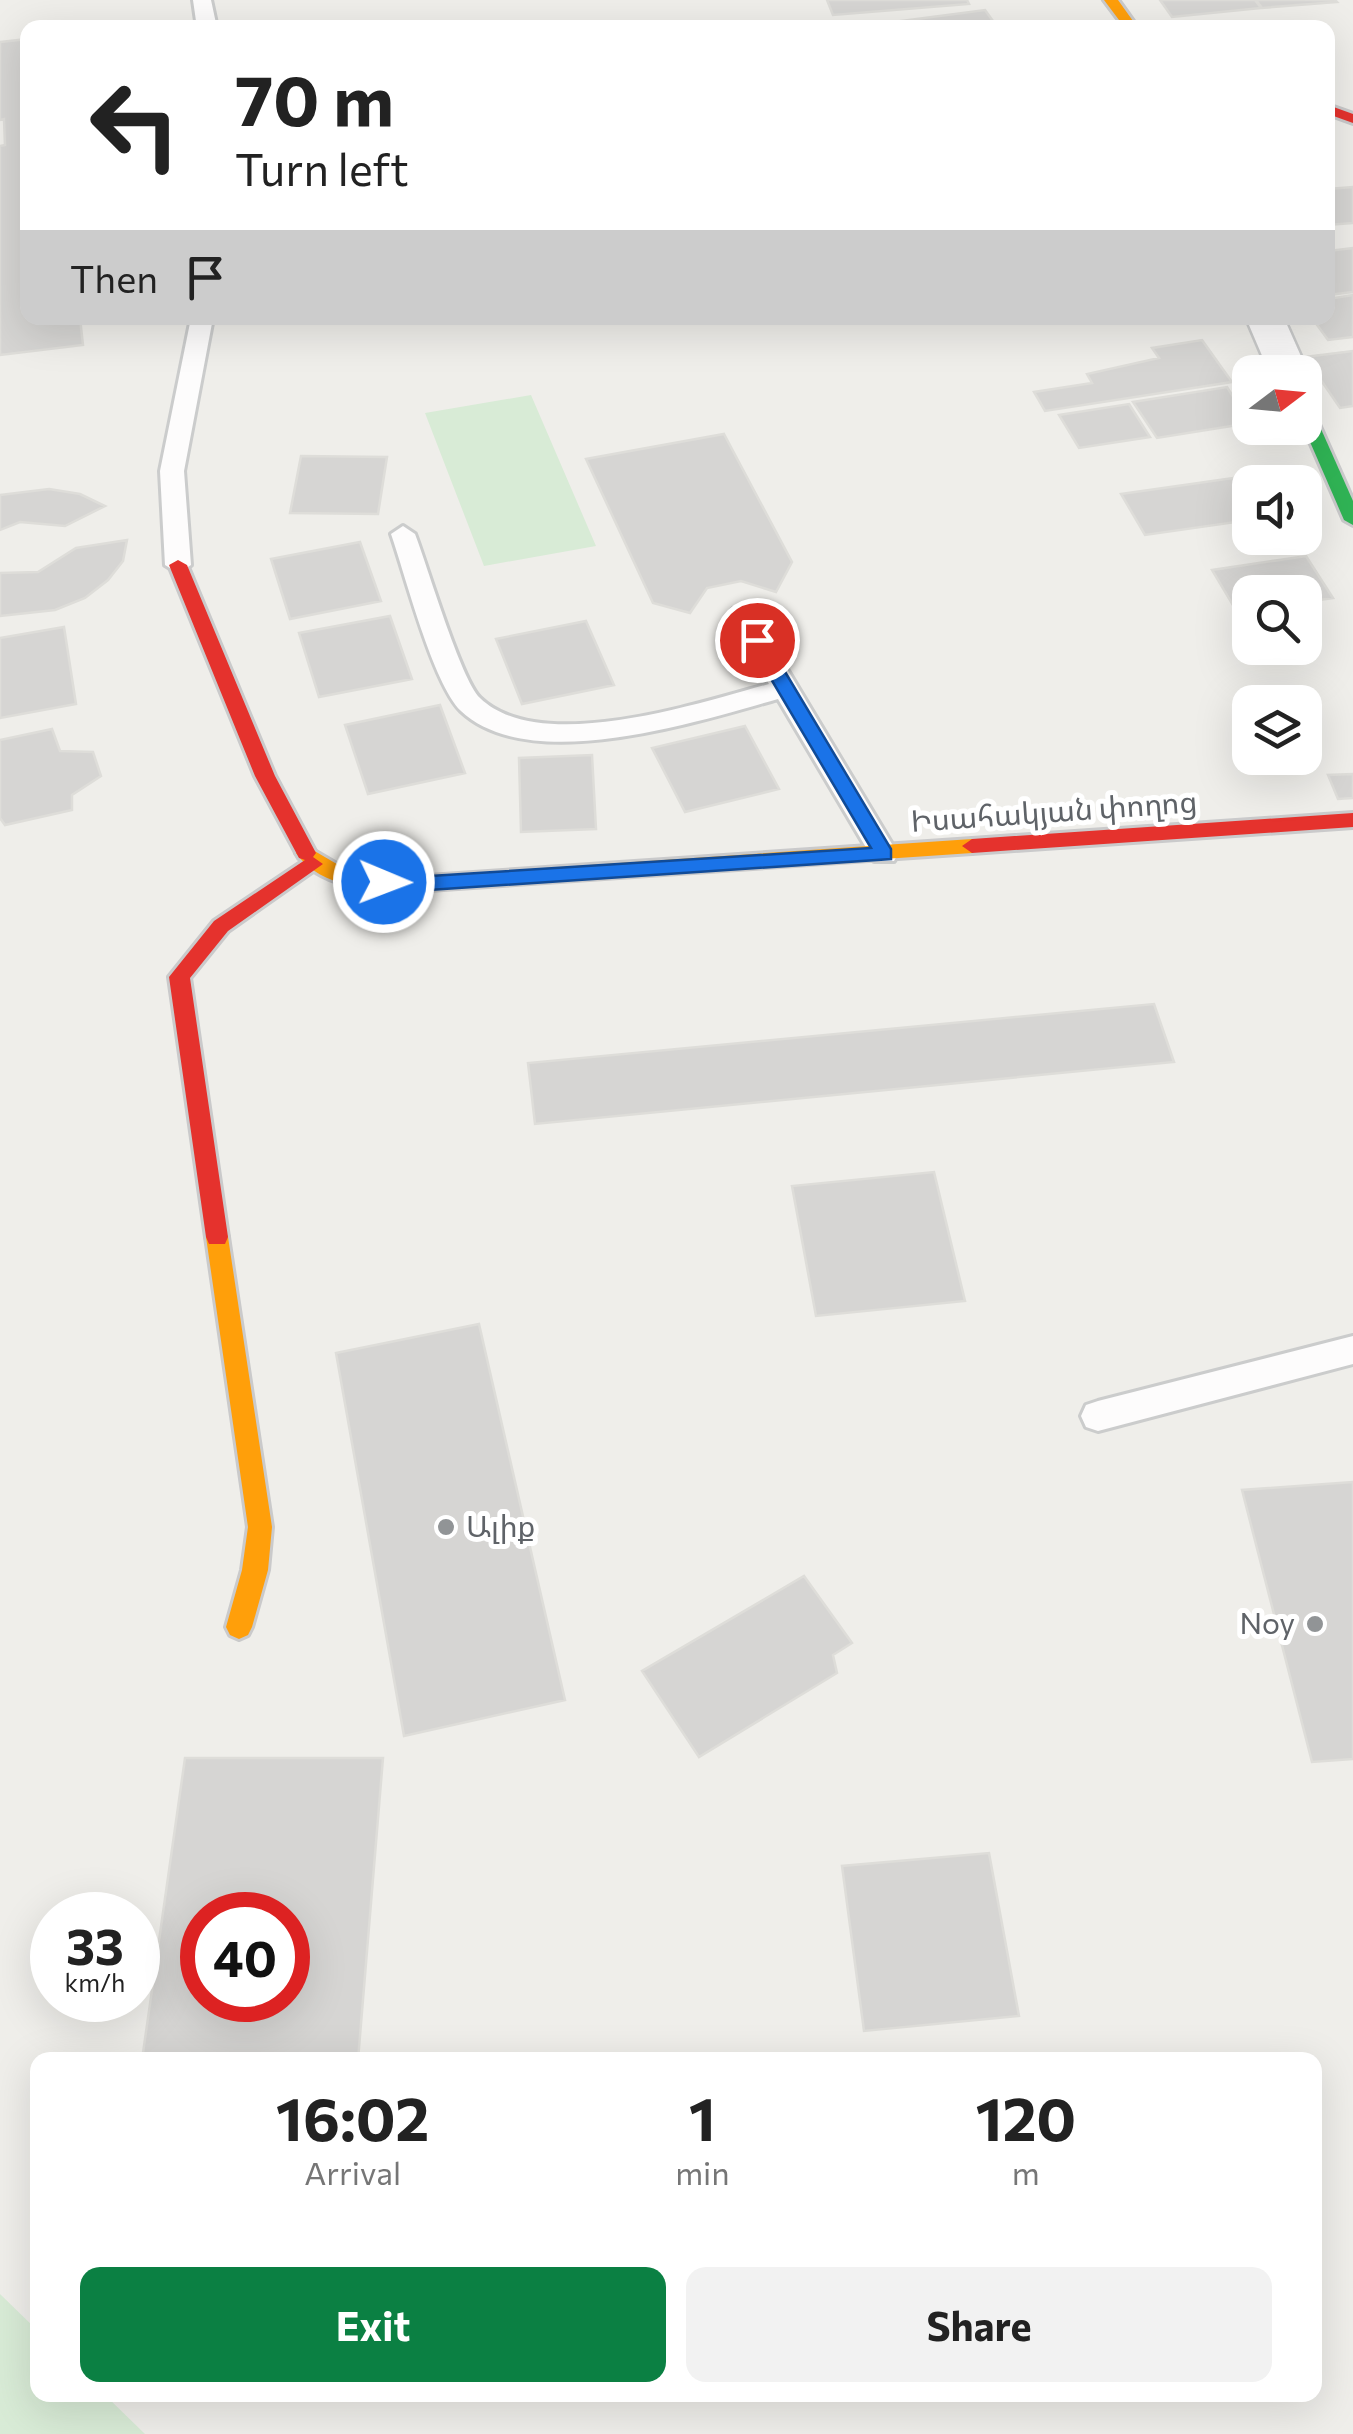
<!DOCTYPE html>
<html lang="en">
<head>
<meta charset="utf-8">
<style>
  body { margin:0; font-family:Commissioner,"Noto Sans Armenian",sans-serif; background:#f2f2f2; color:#222; height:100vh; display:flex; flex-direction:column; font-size:38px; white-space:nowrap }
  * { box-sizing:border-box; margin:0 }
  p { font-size:32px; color:#767676 }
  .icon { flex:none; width:55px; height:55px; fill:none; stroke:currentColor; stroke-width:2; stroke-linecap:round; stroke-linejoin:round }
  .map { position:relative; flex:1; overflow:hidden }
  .side { position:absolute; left:30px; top:2052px; width:1292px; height:350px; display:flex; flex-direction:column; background:#fff; border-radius:20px; box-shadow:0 10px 40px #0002 }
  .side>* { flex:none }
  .guide { position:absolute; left:20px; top:20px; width:1315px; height:305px; border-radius:20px; box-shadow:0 10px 40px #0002; background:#fff; color:#222; overflow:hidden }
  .needle { width:65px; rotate:74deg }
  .buttons { position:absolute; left:1232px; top:355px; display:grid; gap:20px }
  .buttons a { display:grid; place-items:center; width:90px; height:90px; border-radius:20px; background:#fff; box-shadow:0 10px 40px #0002; font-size:50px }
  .speed { position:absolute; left:30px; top:1892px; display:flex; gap:20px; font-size:50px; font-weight:700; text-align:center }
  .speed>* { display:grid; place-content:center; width:130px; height:130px; border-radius:50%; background:#fff; box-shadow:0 10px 40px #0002; line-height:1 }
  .speed small { font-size:25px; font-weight:400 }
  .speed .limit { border:15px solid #d22; background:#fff; color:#111 }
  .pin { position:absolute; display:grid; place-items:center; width:85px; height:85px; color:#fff; margin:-42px; border:5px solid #fff; border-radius:50%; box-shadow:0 2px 10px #0007 }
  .me { position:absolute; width:110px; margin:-55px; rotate:91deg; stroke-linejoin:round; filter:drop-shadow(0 0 8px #0008) }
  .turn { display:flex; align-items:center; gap:35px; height:210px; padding:0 50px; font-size:45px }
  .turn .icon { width:130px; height:130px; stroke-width:2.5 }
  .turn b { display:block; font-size:70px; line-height:85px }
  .then { display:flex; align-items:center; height:95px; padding:0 50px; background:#0003; gap:20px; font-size:38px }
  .eta { display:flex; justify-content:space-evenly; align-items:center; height:170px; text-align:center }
  .eta b { font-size:60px; font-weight:700; line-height:70px }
  .button { display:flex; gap:20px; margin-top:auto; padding:20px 50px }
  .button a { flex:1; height:115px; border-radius:20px; background:#0b8043; color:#fff; font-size:40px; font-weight:700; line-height:115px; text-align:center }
  .button a+a { background:#f2f2f2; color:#222 }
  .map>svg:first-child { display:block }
  .green { fill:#d8ebd6 }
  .building { fill:#d6d5d3; stroke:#deddd9; stroke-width:2.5; fill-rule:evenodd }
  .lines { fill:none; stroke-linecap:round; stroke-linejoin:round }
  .lane-casing { stroke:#cbcccc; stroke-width:6 }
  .street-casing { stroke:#cbcccc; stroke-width:5 }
  .fast-casing { stroke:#cacacb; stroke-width:6 }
  .slow-casing { stroke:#cacacb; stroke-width:6 }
  .jam-casing { stroke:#cacacb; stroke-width:6 }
  .lane { fill:#fdfcfc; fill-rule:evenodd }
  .street { fill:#fdfcfc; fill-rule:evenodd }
  .fast { fill:#30b455; fill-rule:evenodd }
  .slow { fill:#ff9f0a; fill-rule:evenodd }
  .jam { fill:#e5322d; fill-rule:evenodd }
  .route { fill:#1a73e8; stroke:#114b97; stroke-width:2.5 }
  .poi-dot { fill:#919496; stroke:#fff; stroke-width:4 }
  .labels { text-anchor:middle; stroke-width:10; stroke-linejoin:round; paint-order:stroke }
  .street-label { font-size:30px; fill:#5f6368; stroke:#fff }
  .poi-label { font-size:30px; fill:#5f6368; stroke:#fff; text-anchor:start }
</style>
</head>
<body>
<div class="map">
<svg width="1353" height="2434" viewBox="0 0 1353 2434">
  <rect width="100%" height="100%" fill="#efeeea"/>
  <path class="green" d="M531,395L596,546L484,566L425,413Z
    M0,2294L37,2330L38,2395H105L145,2434H0Z"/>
  <path class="building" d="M827,0H967L969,4L833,15Z
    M1160,0H1255L1261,8L1172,17Z
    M1256,0H1335L1337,2L1262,8Z
    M985,10L998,28H889L886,23Z
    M28,39V318H80L83,345L0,355V146L5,145L4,119L0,120V42Z
    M1353,187V223L1328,225V189Z
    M1353,248V292L1328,295V251Z
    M1353,295V337L1328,340L1312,318H1328V299Z
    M1202,340L1232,382L1045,411L1034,392L1092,383L1087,374L1159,358L1152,348Z
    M1353,351V406L1340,408L1305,357Z
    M1227,387L1250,423L1157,438L1133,402Z
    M1129,404L1150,437L1079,448L1059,415Z
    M724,434L792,562L776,592L741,581L707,588L690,613L653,603L586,459Z
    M301,456L387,457L378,514L290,513Z
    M1276,472L1283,482H1250V520L1145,535L1121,494Z
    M49,489L80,494L105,506L65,526L20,522L0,530V495Z
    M127,540L123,561L108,580L85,598L55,610L0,616V573L38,572L76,548Z
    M360,542L381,601L290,619L271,559Z
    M1306,556L1333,598L1305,602V592H1250V610L1237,612L1212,570Z
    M390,616L412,679L319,697L299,633Z
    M586,621L614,685L522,704L496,639Z
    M64,627L76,704L0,718V638Z
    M440,705L465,773L368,794L345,725Z
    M745,726L779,789L685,812L652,748Z
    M52,729L60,751L93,752L101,776L72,795V810L5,825L0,818V740Z
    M592,755L596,829L521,832L519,758Z
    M1353,774V798L1338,799L1328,775Z
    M1154,1004L1174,1062L535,1124L528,1063Z
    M934,1172L965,1301L816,1316L792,1186Z
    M479,1324L565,1700L404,1736L336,1353Z
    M1353,1482V1759L1312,1762L1242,1490Z
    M804,1576L852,1643L833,1655L837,1673L699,1757L642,1671Z
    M185,1758H383L358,2060H142ZM202,1915H288V2000H202Z
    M989,1853L1019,2016L864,2031L842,1866Z"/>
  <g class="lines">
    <defs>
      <path id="lane" d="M193,0H211L217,28H197Z
        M191,318H213L184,471L191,565L178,573L165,565L160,471Z
        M403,526L415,534C427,565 461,680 480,698C540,756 699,703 769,684L729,615L733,609H751L898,854L894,861H874L778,699C699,721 530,776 461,711C433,684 405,574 391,534Z
        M1353,1336V1364L1098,1431L1086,1427L1081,1416L1086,1405L1098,1401Z"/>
      <path id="street" d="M1246,318H1284L1308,372L1305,376V372H1269Z"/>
      <path id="fast" d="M1305,406L1313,411L1353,501V525L1344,520L1304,428Z"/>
      <path id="slow" d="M1104,0H1118L1138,28H1125Z
        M972,839L982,846L972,853L414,891C373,889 322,890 296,853L306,846L347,870L414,877Z
        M217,1228L225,1230L228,1237L272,1527L268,1570L252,1627L248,1635L239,1639L230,1635L226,1627L242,1570L248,1527L206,1237L209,1230Z"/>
      <path id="jam" d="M1328,105L1353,114V123L1328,114Z
        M178,560L187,565L275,776L316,853L313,857L323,864L228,931L190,978L228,1237L225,1244H209L206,1237L169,977L214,921L305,860L299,858L255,776L169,565Z
        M1353,813V827L972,853L962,846L972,839Z"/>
    </defs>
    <use href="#lane" class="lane-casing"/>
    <use href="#street" class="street-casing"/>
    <use href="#fast" class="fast-casing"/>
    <use href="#slow" class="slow-casing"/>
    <use href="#jam" class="jam-casing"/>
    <use href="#lane" class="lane"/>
    <use href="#street" class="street"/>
    <use href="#fast" class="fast"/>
    <use href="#slow" class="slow"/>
    <use href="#jam" class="jam"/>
  </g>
  <path class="route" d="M757,634L766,640L891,849V859L414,891L377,887V877H414L871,848L748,640Z"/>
  <g class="poi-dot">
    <circle cx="446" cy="1527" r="10"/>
    <circle cx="1315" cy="1624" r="10"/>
  </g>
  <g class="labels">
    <g class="street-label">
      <text transform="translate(1054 812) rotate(-4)" y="10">Իսահակյան փողոց</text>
    </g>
    <g class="poi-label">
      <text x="466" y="1537">Ալիք</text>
      <text x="1295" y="1634" text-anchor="end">Noy</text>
    </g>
  </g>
</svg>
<div class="buttons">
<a><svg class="needle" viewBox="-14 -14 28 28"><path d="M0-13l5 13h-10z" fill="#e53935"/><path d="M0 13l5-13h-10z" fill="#767676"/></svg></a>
<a><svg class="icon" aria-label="sound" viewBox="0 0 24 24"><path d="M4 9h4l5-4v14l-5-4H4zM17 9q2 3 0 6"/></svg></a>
<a><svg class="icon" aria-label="search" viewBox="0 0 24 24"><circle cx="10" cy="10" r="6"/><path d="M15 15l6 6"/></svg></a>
<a><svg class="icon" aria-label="layers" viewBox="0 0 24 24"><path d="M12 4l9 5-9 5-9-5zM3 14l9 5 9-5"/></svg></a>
</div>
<div class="speed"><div>33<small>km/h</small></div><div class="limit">40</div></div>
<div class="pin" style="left:757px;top:640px;background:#d93025"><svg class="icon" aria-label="arrive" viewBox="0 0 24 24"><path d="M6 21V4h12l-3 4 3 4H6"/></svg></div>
<svg class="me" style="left:384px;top:882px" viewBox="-20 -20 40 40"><circle r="17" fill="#1a73e8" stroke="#fff" stroke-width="3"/><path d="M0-11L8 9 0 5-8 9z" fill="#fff"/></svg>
<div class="guide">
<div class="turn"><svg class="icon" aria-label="left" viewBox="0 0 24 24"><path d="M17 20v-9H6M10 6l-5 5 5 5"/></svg><div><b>70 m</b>Turn left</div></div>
<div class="then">Then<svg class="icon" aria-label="arrive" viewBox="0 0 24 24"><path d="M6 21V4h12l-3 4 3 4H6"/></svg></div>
</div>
<section class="side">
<div class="eta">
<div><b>16:02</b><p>Arrival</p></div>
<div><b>1</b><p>min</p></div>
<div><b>120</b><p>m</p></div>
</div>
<div class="button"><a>Exit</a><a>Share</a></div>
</section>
</div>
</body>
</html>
